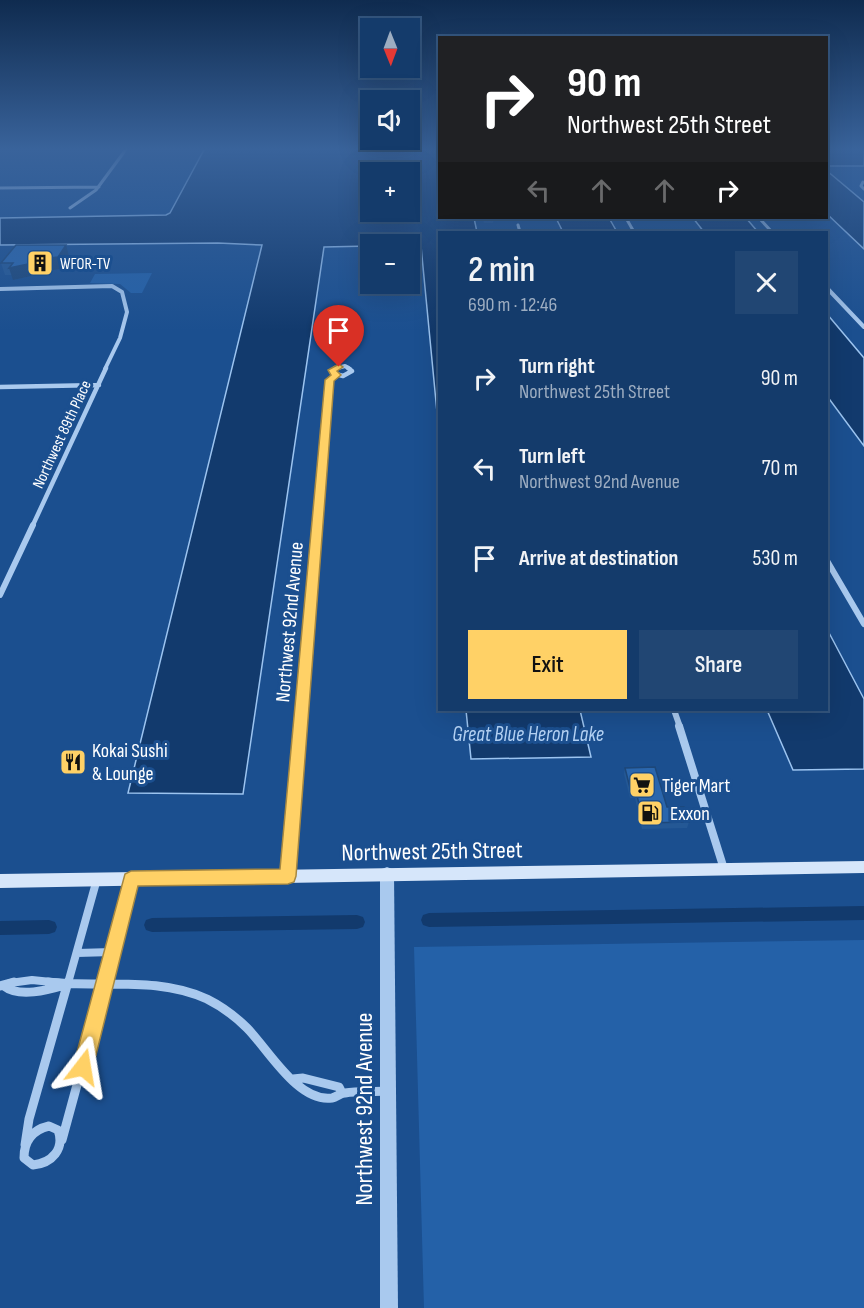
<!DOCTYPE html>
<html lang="en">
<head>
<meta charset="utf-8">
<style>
  body { margin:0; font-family:"Sofia Sans Condensed",sans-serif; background:#214673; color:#f1f3f6; height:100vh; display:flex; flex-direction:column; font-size:22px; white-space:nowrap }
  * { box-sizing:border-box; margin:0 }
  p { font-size:20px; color:#9dadc1 }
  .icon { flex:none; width:33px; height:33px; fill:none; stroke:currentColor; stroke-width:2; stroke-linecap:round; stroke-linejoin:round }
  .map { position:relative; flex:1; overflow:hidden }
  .panel { position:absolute; left:438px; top:231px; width:390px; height:480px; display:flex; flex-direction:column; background:#143b6b; border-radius:0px; box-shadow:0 6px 24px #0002,0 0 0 2px #33557e }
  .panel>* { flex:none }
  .guide { position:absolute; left:438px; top:36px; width:390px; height:183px; border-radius:0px; box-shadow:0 6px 24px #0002,0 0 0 2px #33557e; background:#202124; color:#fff; overflow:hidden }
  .needle { width:39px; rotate:179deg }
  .controls { position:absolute; left:360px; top:18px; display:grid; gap:12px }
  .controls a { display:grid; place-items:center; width:60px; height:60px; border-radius:0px; background:#143b6b; box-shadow:0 6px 24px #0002,0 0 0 2px #33557e; font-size:30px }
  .pin { position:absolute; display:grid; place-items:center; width:51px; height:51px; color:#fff; margin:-62px -26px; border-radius:50% 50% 50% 0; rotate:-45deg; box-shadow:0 0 6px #0007 }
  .pin .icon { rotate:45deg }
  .me { position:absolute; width:66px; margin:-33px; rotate:14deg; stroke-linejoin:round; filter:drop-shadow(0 0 4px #0008) }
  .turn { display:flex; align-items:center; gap:21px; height:126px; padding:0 30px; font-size:27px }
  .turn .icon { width:78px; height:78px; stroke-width:2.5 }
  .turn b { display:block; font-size:42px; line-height:51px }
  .lanes { display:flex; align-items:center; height:57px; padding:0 30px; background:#0003; justify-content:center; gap:30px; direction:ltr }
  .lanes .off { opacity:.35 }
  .round { display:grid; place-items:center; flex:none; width:63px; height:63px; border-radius:0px; background:#214673 }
  .summary { display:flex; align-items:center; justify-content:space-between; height:102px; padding:0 30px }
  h1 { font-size:36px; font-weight:600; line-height:45px }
  .primary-button { display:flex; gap:12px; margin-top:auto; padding:12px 30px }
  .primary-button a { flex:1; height:69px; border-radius:0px; background:#ffd166; color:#111; font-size:24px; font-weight:600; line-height:69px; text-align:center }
  .primary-button a+a { background:#214673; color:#f1f3f6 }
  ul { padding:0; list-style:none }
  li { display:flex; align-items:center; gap:18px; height:90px; padding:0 30px }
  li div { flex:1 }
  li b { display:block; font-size:22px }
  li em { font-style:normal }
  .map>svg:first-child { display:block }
  .green { fill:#2461a8 }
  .water { fill:#123a6d; stroke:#9cc4f0; stroke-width:1.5; fill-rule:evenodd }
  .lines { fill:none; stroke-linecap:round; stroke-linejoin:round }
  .canal { fill:#123a6d; fill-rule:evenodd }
  .minor-far5 { stroke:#a9c9ee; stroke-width:3 }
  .minor-far4 { stroke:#a9c9ee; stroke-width:4 }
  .minor-far3 { stroke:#a9c9ee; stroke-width:4.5 }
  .minor-far2 { stroke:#a9c9ee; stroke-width:6 }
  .minor-far1 { stroke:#a9c9ee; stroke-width:8 }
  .minor { stroke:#a9c9ee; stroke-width:9 }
  .tertiary { fill:#a9c9ee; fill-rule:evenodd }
  .secondary { fill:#d6e6fa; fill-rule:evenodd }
  .wall { fill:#245895 }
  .shaded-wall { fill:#1d4779 }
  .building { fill:#2a66ad; stroke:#1d4779; stroke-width:1.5 }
  .route { fill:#ffd166; stroke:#a68842; stroke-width:1.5 }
  .labels { text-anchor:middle; stroke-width:6; stroke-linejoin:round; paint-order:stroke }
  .far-poi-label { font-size:16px; fill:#fff; stroke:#1b4f8f; text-anchor:start }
  .far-street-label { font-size:16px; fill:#fff; stroke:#1b4f8f }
  .street-label { font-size:20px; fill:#fff; stroke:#1b4f8f }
  .poi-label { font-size:20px; fill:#fff; stroke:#1b4f8f; text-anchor:start }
  .water-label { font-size:21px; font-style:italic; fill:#b5d3f5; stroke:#1b4f8f }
  .near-street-label { font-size:24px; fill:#fff; stroke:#1b4f8f }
</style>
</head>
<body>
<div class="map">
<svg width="864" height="1308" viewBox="0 0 864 1308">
  <rect width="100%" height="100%" fill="#1b4f8f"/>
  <path class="green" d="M152,273L142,293H131L120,284L90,283L95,274Z
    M864,940V1308H424L414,947Z"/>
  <path class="water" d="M205,148H439L440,218H474L477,232H440L439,433L421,246L370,244V246L324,247L243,794L128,793L262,245L218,243L0,245V218L166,215L170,213ZM410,172V212H370V172Z
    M826,148H864V166H827Z
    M826,170L864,202V249L827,214Z
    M556,218H609L617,232H563Z
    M693,218H746L758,232H704Z
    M827,314L864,358V446L827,396Z
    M827,629L864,699V769L793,770L767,710H826Z
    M466,710H580L591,757L471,759Z"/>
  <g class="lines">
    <path class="canal" d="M864,906V920L429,927L423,925L421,920L423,915L429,913Z
      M357,915L363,917L365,922L363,927L357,929L152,932L146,930L144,925L146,920L152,918Z
      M49,920L55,922L57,927L55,932L49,934L0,935V921Z"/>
    <path class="minor-far5" d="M863,182L861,186L864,189
      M0,188L99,187
      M70,208L96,190L127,148
      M626,218L634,232
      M759,218L772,232
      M518,225L520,232"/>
    <path class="minor-far4" d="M826,287L864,327
      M0,289L112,286L122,292L127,312L120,338L105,369
      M334,369L345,366L350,369"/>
    <path class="minor-far3" d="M335,368L332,373L343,376L352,371L348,368
      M0,387L99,385
      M32,527L106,368
      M318,527L330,380L336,375"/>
    <path class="minor-far2" d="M826,559L864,624
      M0,595L33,525
      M674,710L680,727
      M301,727L318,525"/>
    <path class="minor-far1" d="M679,726L724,869
      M288,876L301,726
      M77,953L112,952
      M10,983L32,980L61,983
      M68,983L97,879
      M104,983L131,880"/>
    <path class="minor" d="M48,982C101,988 157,976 207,999C221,1006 236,1017 247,1028C268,1049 298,1103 332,1098C337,1097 340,1093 345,1093C358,1091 372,1092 386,1091
      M0,986L14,982
      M4,986C19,998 48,990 65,985
      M293,1079L303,1078L339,1087L342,1093
      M49,1126L58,1130C65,1149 52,1163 33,1165L24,1158C24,1141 32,1130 49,1126Z
      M62,1140L105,982
      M25,1145L29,1119L68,982"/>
    <path class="tertiary" d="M387,867L392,869L394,873L398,1308H380V873L382,869Z"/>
    <path class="secondary" d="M864,861V873L0,888V874Z"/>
  </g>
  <path class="wall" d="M482,218H494L493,223H484Z
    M69,256L61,269L38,272L36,275L13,280L12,275H5L1,263Z
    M625,768L667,807L689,822L687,828L642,829L635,798H630L624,774Z"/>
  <path class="shaded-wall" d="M66,245L69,256L61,269L38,272L36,275L13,280L9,268Z"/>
  <path class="building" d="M16,245H66L58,257L34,260L33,263L9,268L13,263H1Z
    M655,767L667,807H684L689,822L644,823L636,792H631L625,768Z"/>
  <linearGradient id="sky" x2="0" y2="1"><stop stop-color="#0f2b4f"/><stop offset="0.45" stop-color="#39639b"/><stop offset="1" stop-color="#39639b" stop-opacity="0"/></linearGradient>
  <rect width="864" height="331" fill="url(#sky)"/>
  <path class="route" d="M339,364L343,367L337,371L341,375L334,381L296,876L294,882L288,884L138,886L93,1067L90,1074L83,1077L76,1074L73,1067L125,874L131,871L280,869L325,380L331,375L328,370Z"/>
  <defs>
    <symbol id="building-square" viewBox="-11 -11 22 22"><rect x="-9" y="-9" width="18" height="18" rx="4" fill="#ffd166" stroke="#1b4f8f"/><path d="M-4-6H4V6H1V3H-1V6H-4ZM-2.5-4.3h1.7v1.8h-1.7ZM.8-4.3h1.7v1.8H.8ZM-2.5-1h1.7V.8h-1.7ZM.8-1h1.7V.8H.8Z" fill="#111"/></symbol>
    <symbol id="restaurant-square" viewBox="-11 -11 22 22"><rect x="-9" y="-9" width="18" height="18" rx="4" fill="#ffd166" stroke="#1b4f8f"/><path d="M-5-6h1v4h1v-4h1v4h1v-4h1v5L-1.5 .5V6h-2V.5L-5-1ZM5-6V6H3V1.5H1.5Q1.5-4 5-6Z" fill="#111"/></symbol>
    <symbol id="supermarket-square" viewBox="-11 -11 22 22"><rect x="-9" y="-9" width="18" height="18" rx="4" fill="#ffd166" stroke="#1b4f8f"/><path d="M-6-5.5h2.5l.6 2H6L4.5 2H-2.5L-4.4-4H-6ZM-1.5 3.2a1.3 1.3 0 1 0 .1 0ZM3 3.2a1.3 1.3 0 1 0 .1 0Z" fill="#111"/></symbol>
    <symbol id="fuel-square" viewBox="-11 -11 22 22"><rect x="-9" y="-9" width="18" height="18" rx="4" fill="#ffd166" stroke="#1b4f8f"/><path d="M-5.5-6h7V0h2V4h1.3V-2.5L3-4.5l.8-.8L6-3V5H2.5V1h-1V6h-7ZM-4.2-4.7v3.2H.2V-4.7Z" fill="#111"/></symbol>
  </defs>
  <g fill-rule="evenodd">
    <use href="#building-square" x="25" y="248" width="30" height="30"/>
    <use href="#restaurant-square" x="58" y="747" width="30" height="30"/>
    <use href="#supermarket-square" x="627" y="770" width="30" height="30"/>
    <use href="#fuel-square" x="635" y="798" width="30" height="30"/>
  </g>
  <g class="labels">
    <g class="far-poi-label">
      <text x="60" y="269">WFOR-TV</text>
    </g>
    <g class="far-street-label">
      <text transform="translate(61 434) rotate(-65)" y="6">Northwest 89th Place</text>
    </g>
    <g class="street-label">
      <text transform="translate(289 622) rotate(-85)" y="7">Northwest 92nd Avenue</text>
    </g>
    <g class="poi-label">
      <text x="92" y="757">Kokai Sushi<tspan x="92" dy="23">&amp; Lounge</tspan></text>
      <text x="662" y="792">Tiger Mart</text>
      <text x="670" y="820">Exxon</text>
    </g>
    <g class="water-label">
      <text x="528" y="741">Great Blue Heron Lake</text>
    </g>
    <g class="near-street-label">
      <text transform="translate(432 851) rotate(-1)" y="8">Northwest 25th Street</text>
      <text transform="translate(364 1109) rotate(-90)" y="8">Northwest 92nd Avenue</text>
    </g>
  </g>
</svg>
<div class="controls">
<a><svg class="needle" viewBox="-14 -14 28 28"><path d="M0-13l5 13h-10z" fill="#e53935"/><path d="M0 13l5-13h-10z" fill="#9dadc1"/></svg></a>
<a><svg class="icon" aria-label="sound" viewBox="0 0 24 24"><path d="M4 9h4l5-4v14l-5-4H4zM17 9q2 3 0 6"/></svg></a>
<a>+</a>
<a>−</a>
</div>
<div class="pin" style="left:339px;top:367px;background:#d93025"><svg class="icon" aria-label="arrive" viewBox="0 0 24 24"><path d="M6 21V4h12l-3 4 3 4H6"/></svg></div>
<svg class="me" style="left:83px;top:1067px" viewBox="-20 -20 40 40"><path d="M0-17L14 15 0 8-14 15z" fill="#ffd166" stroke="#fff" stroke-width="4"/></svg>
<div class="guide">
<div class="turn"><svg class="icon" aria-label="right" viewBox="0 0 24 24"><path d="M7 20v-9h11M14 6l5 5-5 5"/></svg><div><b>90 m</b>Northwest 25th Street</div></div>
<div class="lanes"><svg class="icon off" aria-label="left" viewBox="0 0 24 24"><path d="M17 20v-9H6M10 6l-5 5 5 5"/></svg><svg class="icon off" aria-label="ahead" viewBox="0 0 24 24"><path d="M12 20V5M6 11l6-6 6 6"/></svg><svg class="icon off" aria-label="ahead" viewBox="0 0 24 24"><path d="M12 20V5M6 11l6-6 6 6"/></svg><svg class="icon" aria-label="right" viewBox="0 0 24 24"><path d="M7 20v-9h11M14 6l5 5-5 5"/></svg></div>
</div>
<section class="panel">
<div class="summary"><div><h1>2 min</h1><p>690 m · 12:46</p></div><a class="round"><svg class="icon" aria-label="close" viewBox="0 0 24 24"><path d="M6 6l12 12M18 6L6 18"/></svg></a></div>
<ul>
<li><svg class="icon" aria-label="right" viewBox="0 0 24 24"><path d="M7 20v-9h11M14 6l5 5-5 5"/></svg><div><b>Turn right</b><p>Northwest 25th Street</p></div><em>90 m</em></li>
<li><svg class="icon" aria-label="left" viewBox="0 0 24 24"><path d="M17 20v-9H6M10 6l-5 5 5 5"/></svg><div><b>Turn left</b><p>Northwest 92nd Avenue</p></div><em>70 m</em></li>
<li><svg class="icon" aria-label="arrive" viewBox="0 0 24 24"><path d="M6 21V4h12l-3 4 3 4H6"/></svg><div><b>Arrive at destination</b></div><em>530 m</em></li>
</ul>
<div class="primary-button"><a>Exit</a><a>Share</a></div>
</section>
</div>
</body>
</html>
